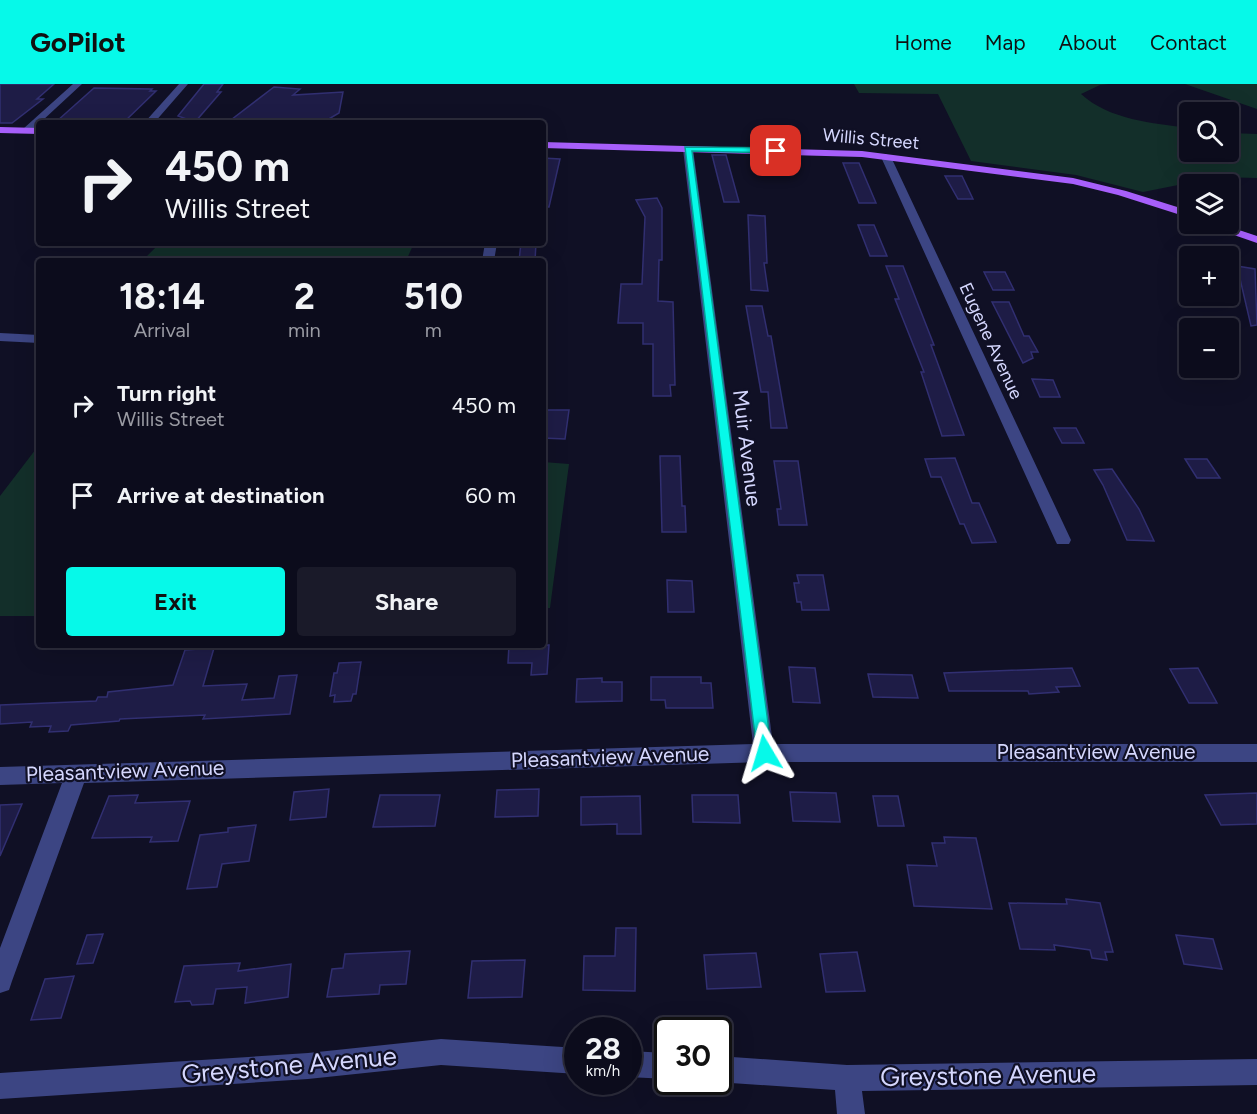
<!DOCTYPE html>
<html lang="en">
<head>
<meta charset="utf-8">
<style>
  body { margin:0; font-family:Figtree,sans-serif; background:#1a1a29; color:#f1f3f6; height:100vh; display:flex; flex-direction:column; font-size:22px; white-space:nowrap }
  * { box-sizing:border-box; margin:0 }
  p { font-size:20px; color:#9a9ba3 }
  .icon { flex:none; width:33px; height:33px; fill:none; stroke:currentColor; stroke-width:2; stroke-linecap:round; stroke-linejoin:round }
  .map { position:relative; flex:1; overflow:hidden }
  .panel { position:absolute; left:36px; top:174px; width:510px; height:390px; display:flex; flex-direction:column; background:#0c0c1c; border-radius:6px; box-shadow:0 6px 24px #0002,0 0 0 2px #2c2c3b }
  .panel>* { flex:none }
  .hud { position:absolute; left:36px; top:36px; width:510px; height:126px; border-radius:6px; box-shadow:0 6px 24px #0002,0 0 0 2px #2c2c3b; background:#0c0c1c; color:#f1f3f6; overflow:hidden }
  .fabs { position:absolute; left:1179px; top:18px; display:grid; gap:12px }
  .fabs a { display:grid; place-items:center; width:60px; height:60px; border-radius:6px; background:#0c0c1c; box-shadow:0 6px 24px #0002,0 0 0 2px #2c2c3b; font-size:30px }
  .speed { position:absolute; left:564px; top:933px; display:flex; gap:12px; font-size:30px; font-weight:700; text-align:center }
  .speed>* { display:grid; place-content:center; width:78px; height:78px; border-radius:50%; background:#0c0c1c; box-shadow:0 6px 24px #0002,0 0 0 2px #2c2c3b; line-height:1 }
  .speed small { font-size:15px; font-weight:400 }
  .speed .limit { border:3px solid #111; border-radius:9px; background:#fff; color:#111 }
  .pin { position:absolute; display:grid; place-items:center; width:51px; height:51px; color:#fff; margin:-26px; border-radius:12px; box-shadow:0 3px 9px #0006 }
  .me { position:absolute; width:66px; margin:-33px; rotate:353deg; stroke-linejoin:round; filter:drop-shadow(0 0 4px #0008) }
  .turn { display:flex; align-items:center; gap:21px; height:126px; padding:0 30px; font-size:27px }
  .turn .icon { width:78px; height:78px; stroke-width:2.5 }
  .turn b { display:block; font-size:42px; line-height:51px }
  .eta { display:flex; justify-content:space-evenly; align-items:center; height:102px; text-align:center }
  .eta b { font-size:36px; font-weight:700; line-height:42px }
  .action { display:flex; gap:12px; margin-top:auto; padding:12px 30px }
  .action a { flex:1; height:69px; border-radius:6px; background:#06f9e9; color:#111; font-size:24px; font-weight:700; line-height:69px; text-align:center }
  .action a+a { background:#1a1a29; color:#f1f3f6 }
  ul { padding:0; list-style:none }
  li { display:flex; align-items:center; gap:18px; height:90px; padding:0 30px }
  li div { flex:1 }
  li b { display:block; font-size:22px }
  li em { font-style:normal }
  header { display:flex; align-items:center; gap:36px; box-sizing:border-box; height:84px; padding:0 30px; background:#06f9e9; color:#111 }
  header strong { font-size:28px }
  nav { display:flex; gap:33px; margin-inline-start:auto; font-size:21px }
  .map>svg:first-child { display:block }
  .green { fill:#132f2a }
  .building { fill:#1e1c46; stroke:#312f71; stroke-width:1.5 }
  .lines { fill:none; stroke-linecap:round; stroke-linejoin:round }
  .minor { fill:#3c4583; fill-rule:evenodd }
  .major { fill:#a75ffb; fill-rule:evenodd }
  .route { fill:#06f9e9; stroke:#04a297; stroke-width:1.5 }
  .labels { text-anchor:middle; stroke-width:4.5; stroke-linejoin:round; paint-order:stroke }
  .far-street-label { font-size:18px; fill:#d5d7fe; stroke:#101025 }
  .street-label { font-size:21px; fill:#d5d7fe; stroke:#101025 }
  .near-street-label { font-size:26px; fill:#d5d7fe; stroke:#101025 }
</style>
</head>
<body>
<header>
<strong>GoPilot</strong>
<nav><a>Home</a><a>Map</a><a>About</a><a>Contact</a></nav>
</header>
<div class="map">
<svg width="1257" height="1030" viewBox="0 0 1257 1030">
  <rect width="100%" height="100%" fill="#101025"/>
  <path class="green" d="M854,0H1109L1100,1L1081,10C1109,36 1153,39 1189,44L1190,68H1228L1229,49L1257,50V94L1218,93L1143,108L1076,91L971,77L938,10L859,9Z
    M1185,0H1257V25Z
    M160,159H414L406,177H142Z
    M39,361V532H0V412Z
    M543,378L569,380L550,524H543Z"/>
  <path class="building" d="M0,0H54L37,15H43L12,39H0Z
    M204,0H223L217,8H221L195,38L178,32Z
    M274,3L300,5L293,11L343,8L339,29L322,39H227Z
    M94,4L152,5L150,7H156L123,39L57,37Z
    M712,71H726L739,118H724Z
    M543,74L560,75L549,123H543Z
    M843,79H859L876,119H859Z
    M945,92H962L973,115H958Z
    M657,114L662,124V176H659L658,217L673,218L675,301H670L671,312H653V260H643V239H618L621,200H642L645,133L636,116Z
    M748,131L765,132L767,179H764L768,207L751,206Z
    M858,141H874L887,172H870Z
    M521,159H536L535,177H519Z
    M886,182H903L934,261H931L964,351L942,352L921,288H924L895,215H899Z
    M1237,182L1255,185L1257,241L1251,242Z
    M984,188H1005L1014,206H993Z
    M992,218H1009L1024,252H1029L1038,268H1031L1033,274L1023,279Z
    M746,222H762L768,252H771L787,344H771L768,308H761Z
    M1032,295L1053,296L1060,313H1040Z
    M543,326H569L565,355L543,354Z
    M1054,344H1076L1084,359H1062Z
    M660,372H680L682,422H685L686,448H662Z
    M955,374L972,419H979L996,458L972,459L964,440H960L941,393H931L925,375Z
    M1185,375H1207L1220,394H1197Z
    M774,377H798L807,441H779L777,425H781Z
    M1112,385L1139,425L1154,457L1127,456L1103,401L1094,386Z
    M797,491H823L829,526H802L801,518H797L794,499H799Z
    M667,496L692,497L694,528H668Z
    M509,561H549L547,590L531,591L532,579H508Z
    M214,564L203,602L247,600L242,616L274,614L279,592L297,591L290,630L203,635L205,631L120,635L119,637L71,641L68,647L49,648L51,642L30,643L32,638L0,640V621L96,617L98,613H107L108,608L173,601L185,566Z
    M361,578L356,610H353L351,617L334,618L335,611L330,612L334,589H337L339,579Z
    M789,583L815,584L820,619L793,618Z
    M1072,584L1080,602L1056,603L1059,608L1029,610L1028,607H949L944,589Z
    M1198,584L1217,619H1189L1170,585Z
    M868,590L912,591L918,614L873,613Z
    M651,593H701V599H711L713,624H666L665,616H651Z
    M602,594V598H622V617L576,618L577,595Z
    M329,705L326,733L290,736L294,708Z
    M539,705L538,732L495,733L497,706Z
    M790,708L836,709L840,738L793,737Z
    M1257,709V740L1221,741L1205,711Z
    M138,711L135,719L190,717L178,757L150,758L152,753L92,754L109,712Z
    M380,711H440L435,742L373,743Z
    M692,711H738L740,739L693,738Z
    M640,712L641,750H617V740L581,741V713Z
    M873,712H898L904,742H878Z
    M22,720L0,772V721Z
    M256,741L249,777L222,780L217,803L187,805L200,751L228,748V744Z
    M944,753L976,754L992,825L914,822L907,781L937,782L932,759H945Z
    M1066,815L1100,819L1113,868H1105L1107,876L1092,874L1090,866L1054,861L1055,866L1020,865L1009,819L1067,820Z
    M616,844H636L635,907L583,906L584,872H615Z
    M103,850L93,879L77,880L87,851Z
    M1176,851L1213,855L1222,885L1184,880Z
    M410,867L406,900L380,901L379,910L327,913L332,885L343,884L345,870Z
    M857,868L865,907L826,908L820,870Z
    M756,869L761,903L707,905L704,871Z
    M525,876L522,913L468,914L472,877Z
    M240,879L238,887L291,880L288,913L245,919L247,903L216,905L213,920L192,921L190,917L175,918L184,882Z
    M74,892L61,934L31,936L45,895Z"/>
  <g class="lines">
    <path class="minor" d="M73,0H82L29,49H23V45Z
      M179,0H188L154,39H144Z
      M688,62L693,65L773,660H1257V678H764L84,699L12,897L9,906L0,909V864L62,699L0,701V683L753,660L683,65Z
      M886,70L891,73L1071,456L1069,460H1057L1055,456L881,73Z
      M485,159H497L494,177H482Z
      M0,249L39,251V259L0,257Z
      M441,955L578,964V990L441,981L308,995L0,1015V989L308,969Z
      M628,967L668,969V995L628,993Z
      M718,972L847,981L1257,975V1001L862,1007L865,1030H837L835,1006L716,998H718Z"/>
    <path class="major" d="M0,43L39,44V50L0,49Z
      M543,58L862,67L1073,94L1126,107L1190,127V134L1118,111L1073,100L862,73L543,64Z
      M1207,140H1221L1257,152V159L1208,142Z"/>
  </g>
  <path class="route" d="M685,63L776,64L780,67L776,69L692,67L772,669L770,673L765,675L759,673L757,669Z"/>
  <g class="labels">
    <g class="far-street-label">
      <text transform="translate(871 55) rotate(5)" y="6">Willis Street</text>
      <text transform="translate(991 257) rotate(65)" y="6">Eugene Avenue</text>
    </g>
    <g class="street-label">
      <text transform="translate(747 364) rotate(83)" y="7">Muir Avenue</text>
      <text x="1096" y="675">Pleasantview Avenue</text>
      <text transform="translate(610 673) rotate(-2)" y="7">Pleasantview Avenue</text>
      <text transform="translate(125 687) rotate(-2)" y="7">Pleasantview Avenue</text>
    </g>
    <g class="near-street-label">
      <text transform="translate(289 981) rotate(-5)" y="9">Greystone Avenue</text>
      <text transform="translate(988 991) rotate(-1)" y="9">Greystone Avenue</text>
    </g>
  </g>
</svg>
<div class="fabs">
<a><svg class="icon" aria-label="search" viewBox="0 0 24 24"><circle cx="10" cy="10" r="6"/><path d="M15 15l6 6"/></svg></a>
<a><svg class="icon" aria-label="layers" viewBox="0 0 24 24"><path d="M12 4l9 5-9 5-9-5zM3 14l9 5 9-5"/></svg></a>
<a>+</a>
<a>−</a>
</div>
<div class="speed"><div>28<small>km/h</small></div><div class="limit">30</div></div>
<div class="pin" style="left:776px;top:67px;background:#d93025"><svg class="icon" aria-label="arrive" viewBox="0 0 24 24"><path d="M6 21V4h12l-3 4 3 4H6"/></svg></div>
<svg class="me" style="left:765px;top:669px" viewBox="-20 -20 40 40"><path d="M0-17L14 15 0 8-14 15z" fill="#06f9e9" stroke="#fff" stroke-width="4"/></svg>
<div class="hud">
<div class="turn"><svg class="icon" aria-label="right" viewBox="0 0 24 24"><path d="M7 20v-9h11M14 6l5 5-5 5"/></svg><div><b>450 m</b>Willis Street</div></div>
</div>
<section class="panel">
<div class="eta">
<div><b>18:14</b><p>Arrival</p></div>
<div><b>2</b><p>min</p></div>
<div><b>510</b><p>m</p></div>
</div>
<ul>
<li><svg class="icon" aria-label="right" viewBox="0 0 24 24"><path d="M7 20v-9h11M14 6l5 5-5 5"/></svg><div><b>Turn right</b><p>Willis Street</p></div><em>450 m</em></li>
<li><svg class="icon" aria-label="arrive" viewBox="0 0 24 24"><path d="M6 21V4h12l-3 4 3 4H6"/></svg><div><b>Arrive at destination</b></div><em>60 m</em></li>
</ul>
<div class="action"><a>Exit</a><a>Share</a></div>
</section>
</div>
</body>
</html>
